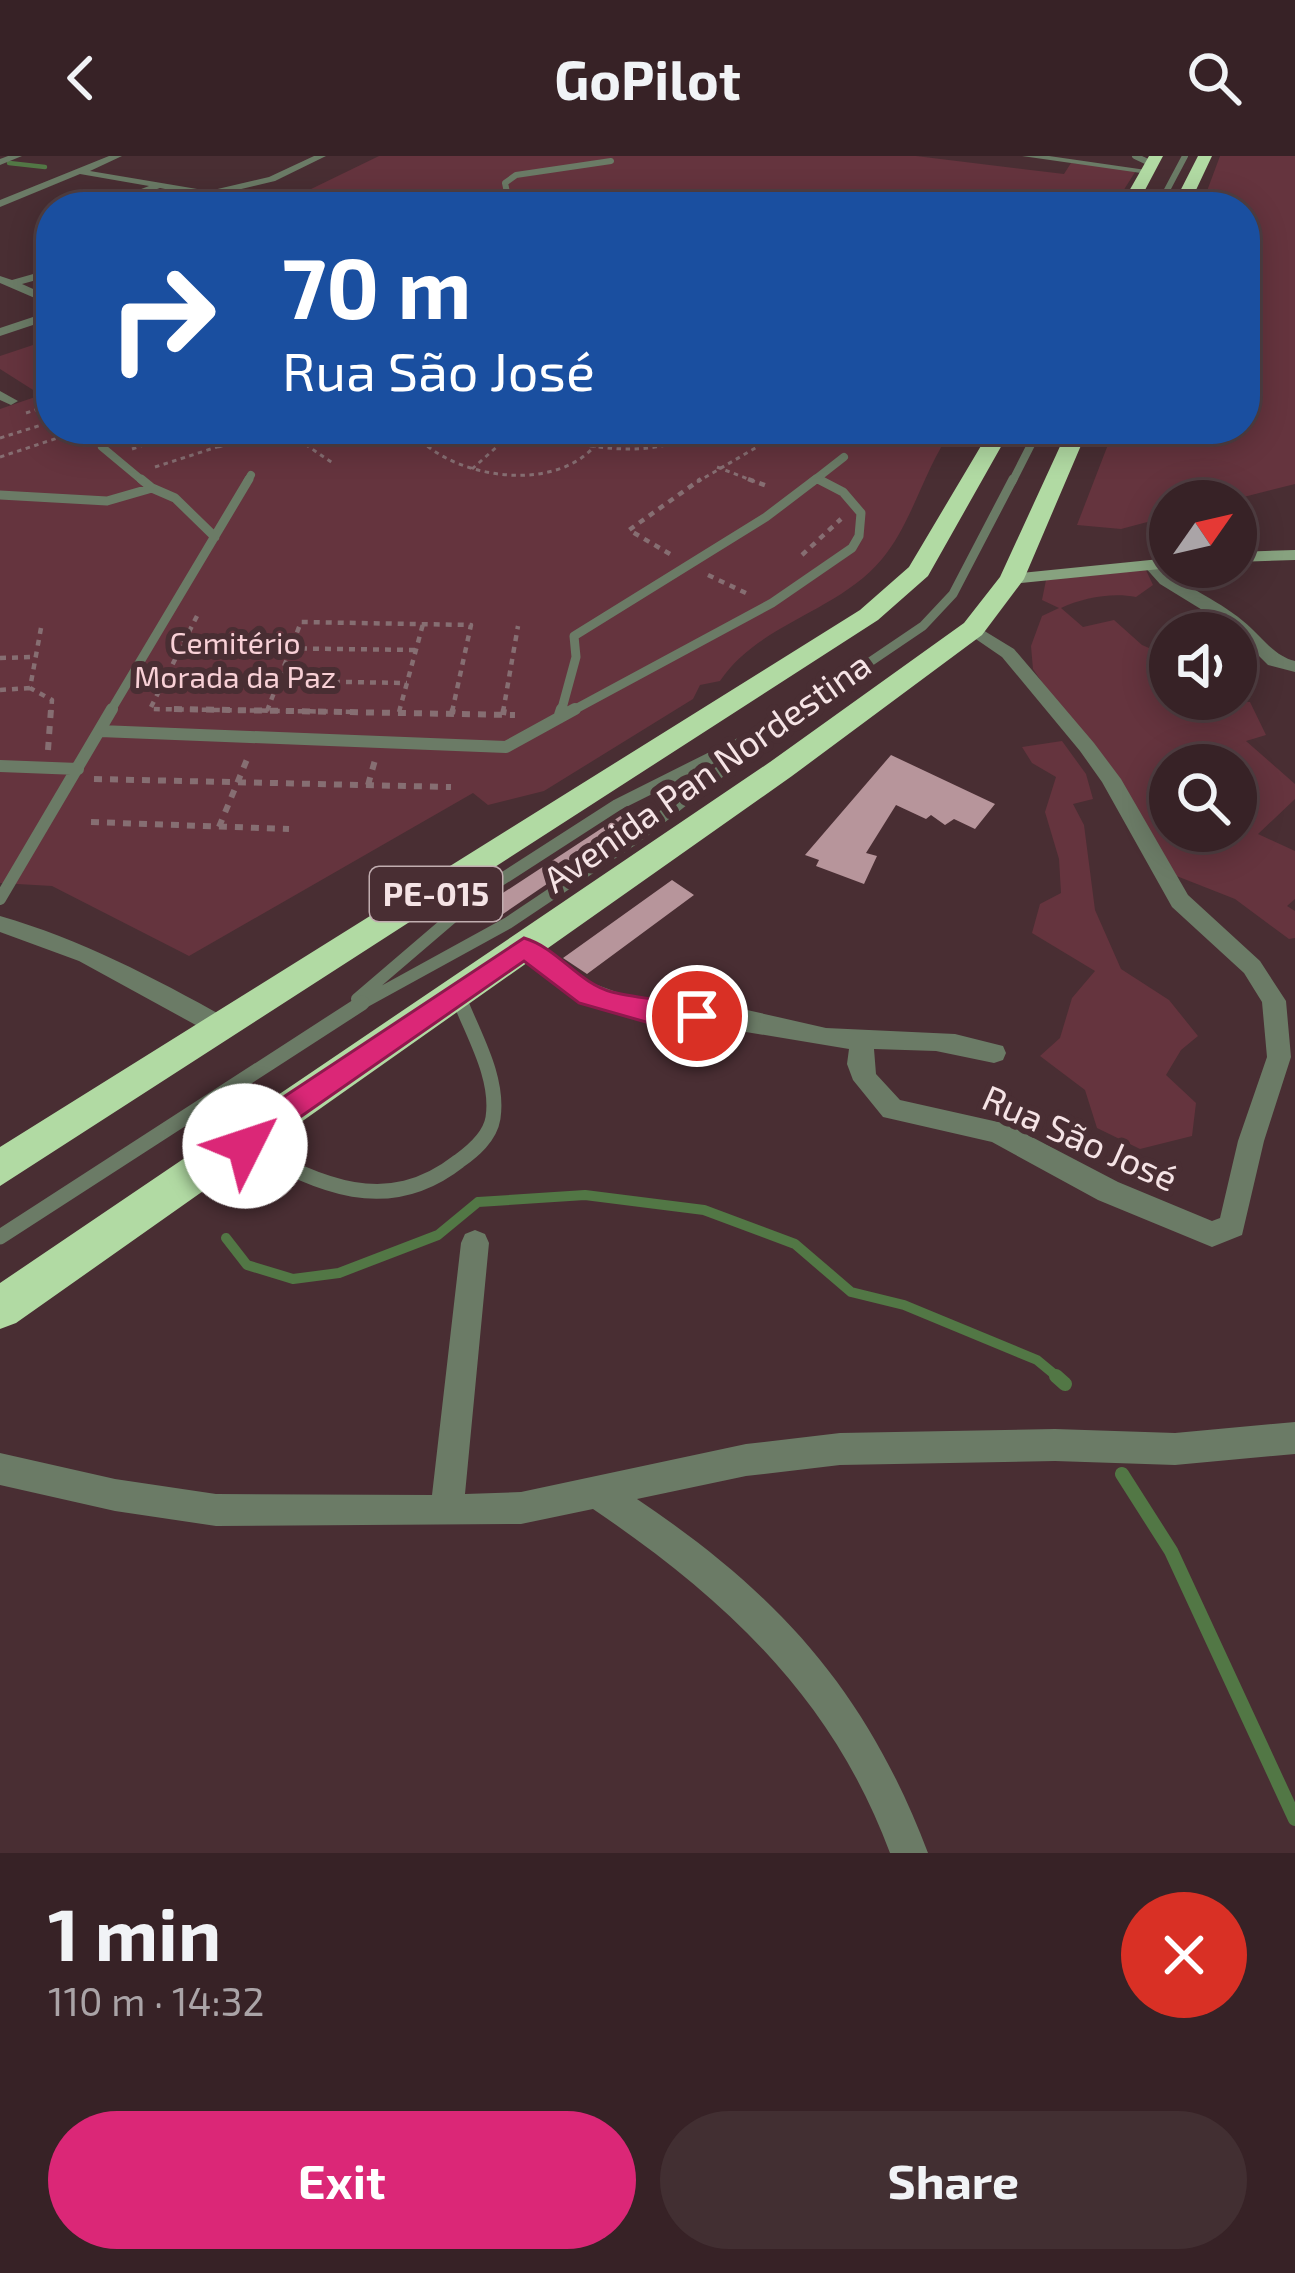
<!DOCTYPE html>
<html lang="en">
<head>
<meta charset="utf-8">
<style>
  body { margin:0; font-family:"Exo 2",sans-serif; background:#422f32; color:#f1f3f6; height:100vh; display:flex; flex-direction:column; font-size:45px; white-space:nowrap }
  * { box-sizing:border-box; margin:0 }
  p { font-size:39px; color:#aaa4a7 }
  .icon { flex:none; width:66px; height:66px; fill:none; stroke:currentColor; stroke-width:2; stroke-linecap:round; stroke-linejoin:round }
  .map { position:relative; height:1697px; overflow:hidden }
  .sheet { display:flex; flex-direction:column; background:#372226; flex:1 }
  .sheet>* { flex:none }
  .top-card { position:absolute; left:36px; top:36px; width:1224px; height:252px; border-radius:48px; box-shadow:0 6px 30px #0003,0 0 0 3px #513f43; background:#1a4fa0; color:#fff; overflow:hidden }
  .needle { width:78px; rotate:56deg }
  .buttons { position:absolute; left:1149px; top:324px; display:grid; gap:24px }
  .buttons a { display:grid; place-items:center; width:108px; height:108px; border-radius:50%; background:#372226; box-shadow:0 6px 30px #0003,0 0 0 3px #513f43; font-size:60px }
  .pin { position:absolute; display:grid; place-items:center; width:102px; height:102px; color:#fff; margin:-51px; border:6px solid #fff; border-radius:50%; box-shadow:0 3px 12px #0007 }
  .me { position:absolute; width:132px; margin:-66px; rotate:49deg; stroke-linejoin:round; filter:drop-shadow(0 0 9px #0008) }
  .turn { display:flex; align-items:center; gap:42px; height:252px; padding:0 48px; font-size:54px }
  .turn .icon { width:156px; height:156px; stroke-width:2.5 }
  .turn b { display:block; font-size:84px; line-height:102px }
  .round { display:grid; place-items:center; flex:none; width:126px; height:126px; border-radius:63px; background:#422f32 }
  .headline { display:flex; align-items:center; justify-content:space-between; height:204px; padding:0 48px }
  h1 { font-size:72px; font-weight:700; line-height:90px }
  .button { display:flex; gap:24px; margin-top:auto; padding:24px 48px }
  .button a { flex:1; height:138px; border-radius:72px; background:#db2777; color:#fff; font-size:48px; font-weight:700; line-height:138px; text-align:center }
  .button a+a { background:#422f32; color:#f1f3f6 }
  header { display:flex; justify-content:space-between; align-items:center; height:156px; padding:0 48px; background:#372226; font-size:54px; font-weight:700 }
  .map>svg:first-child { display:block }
  .green { fill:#65343e; fill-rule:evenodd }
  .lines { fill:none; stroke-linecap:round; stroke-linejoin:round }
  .stream-far2 { stroke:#527745; stroke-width:4.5 }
  .stream-far1 { stroke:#527745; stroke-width:10 }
  .stream { stroke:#527745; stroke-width:14 }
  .building { fill:#b7959b }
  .path-far2 { stroke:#866e72; stroke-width:3; stroke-dasharray:4.5 4.5; stroke-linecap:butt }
  .path-far1 { stroke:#866e72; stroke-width:4.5; stroke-dasharray:6 6; stroke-linecap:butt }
  .path { stroke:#866e72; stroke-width:6; stroke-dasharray:8 8; stroke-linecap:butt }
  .lane-far4 { stroke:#6b7b66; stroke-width:6 }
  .lane-far3 { stroke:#6b7b66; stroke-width:8 }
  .lane-far2 { stroke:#6b7b66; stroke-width:9 }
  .lane-far1 { stroke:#6b7b66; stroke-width:12 }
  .lane { stroke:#6b7b66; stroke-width:15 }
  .street { fill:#6b7b66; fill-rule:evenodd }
  .secondary { fill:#87a27f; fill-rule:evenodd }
  .highway { fill:#b1daa3; fill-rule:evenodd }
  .route { fill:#db2777; stroke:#8e194d; stroke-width:3 }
  .labels { text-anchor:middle; stroke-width:12; stroke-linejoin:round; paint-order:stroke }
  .far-park-label { font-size:30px; fill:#f8d0d6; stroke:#492e33 }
  .shield { fill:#492e33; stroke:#c1adb0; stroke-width:3 }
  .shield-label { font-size:33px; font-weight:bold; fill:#f5e3e5 }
  .street-label { font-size:36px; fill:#f5e3e5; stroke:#492e33 }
</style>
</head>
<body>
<header><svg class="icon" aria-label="back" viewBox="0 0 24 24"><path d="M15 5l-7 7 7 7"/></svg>GoPilot<svg class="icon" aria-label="search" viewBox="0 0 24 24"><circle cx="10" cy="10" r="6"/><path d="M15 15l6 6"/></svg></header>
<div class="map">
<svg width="1295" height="1697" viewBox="0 0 1295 1697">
  <rect width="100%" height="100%" fill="#492e33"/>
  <path class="green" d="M379,0H916L1064,18L1071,7L1137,13L1113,51H274Z
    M1220,0H1295V328L1228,345H1170V360L1121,373L1077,369L1114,273H1245V51H1201Z
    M51,183V273H953C924,312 913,366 882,403C838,456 759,467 720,525L700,529L693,543L544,635L488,649L473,637L189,800L52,730L0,727V253L41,239L0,213V200Z
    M1146,414L1153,429L1136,441C1112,436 1082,442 1061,452L1083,471L1114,464L1142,489L1170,501V543L1250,546L1266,579L1246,585L1295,628V643L1258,678L1295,695V743L1287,750L1295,755V782L1289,783L1235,743L1174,719L1033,513L1031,490L1042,460L1059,452L1042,444L1046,424ZM1170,609H1236V675H1170Z
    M1062,585L1086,618L1093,643L1073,648L1084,669L1095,754L1121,813L1169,844L1198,880L1181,894L1166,919L1196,947L1192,980L1140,993L1097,972L1085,934L1040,900L1060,882L1072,842L1095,815L1032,777L1040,748L1061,737L1059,703L1045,656L1056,621L1032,607L1022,591Z"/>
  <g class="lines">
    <path class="stream-far2" d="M9,7L45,11"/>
    <path class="stream-far1" d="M226,1082L247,1109L293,1123L339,1117L438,1079L478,1046L585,1039L704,1054L795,1088L851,1136L904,1149L1037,1204L1060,1223"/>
    <path class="stream" d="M1056,1220L1065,1228
      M1122,1318L1171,1395L1295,1663"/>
  </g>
  <path class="building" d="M891,599L995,648L975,673L954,663L945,669L931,659L926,663L896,649L866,697L877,700L864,728L816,710L819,704L805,699Z
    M628,655L641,664L503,758L494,763L480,752Z
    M672,724L694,739L587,818L563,802Z"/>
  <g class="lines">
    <path class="path-far2" d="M26,257L51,249
      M283,273L334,308
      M380,273L398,284L423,278
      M425,273L426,289C474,328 576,336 606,273
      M503,273L516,280L530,273
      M528,277C581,289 653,308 700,273
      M114,281L138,273
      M0,282L51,266
      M218,291L283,273
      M132,293L191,273
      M0,301L85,273
      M155,311L217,291L219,273
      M717,311L756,326
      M472,313L510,279
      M697,326L788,273"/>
    <path class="path-far1" d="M748,323L770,331
      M670,398L629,374L701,323
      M802,399L841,363
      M708,419L750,439
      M197,460L150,553L357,556
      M41,472L30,532L52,544L51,556
      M181,491L416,494
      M0,502L34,501
      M166,523L407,527
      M0,534L30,532
      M267,555L301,466L471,469L452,556
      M399,556L423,468
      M503,556L518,470"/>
    <path class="path" d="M174,553L515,559
      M452,558L453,553
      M503,559L504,553
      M48,594L51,553
      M94,623L451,631
      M368,629L375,604
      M91,666L289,673
      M219,671L248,601"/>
    <path class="lane-far4" d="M1135,0L1152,8
      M531,51L508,41L505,27L516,19L611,5
      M546,51L836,36L1012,51
      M1158,51L1185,0"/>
    <path class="lane-far3" d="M102,291L144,326
      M817,322L824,326
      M247,326L251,319
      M812,326L844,301
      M1012,326L1039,273"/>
    <path class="lane-far2" d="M141,323L152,332
      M0,339L107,345L152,332L175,342L215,381
      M110,556L249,323
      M561,556L576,501L574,480L766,361L816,323
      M570,556L772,447L852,392L859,380L861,357L843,336L818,323
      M796,556L923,470L953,438L1013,323"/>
    <path class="lane-far1" d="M560,559L562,553
      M100,575L506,591L575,553
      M0,610L78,613
      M0,743L112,553
      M457,838L462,850
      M357,843L482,736L617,649L757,579
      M357,850L508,767L635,682L800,553"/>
    <path class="lane" d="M244,989C318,1027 385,1063 459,1005C473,995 490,981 493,962C499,923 475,882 461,847
      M0,1081L362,847"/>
    <path class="street" d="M8,0H22L0,9V3Z
      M109,0H122L90,15L209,35L269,21L314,0H326L275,25L212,40L200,51H189L201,40L160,32L113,48V44L149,30L80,18L0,51V44Z
      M1022,0H1049L1153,15L1148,18Z
      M51,113V120L22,128L51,141V149L0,127V120L12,124Z
      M51,155V163L0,180V172Z
      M0,235L18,245L11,249L0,244Z
      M1145,406H1157C1182,431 1216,442 1243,465C1261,479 1272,499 1295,505V516L1268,509L1230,471L1160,428L1143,409Z
      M973,468L1014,493L1094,587L1121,623L1188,739L1260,805L1286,845L1291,901L1264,985L1242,1079L1212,1091L1098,1044L992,986L883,961L853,924L847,908L849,893L607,853L548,822L513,791L516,785H532L592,827L630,841L747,854L826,872L955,878L1003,890L1006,897L1003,904L994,907L936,895L874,893L876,918L900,944L1007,968L1118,1026L1212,1065L1220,1062L1238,985L1267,901L1262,846L1244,817L1172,751L1102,626L1080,595L1002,501L967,477L964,473Z
      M0,760C83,784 156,823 232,865L235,872L232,879H214L79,805L0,776Z
      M475,1074L485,1078L489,1087L465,1338L521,1336L746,1288L840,1277L1055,1273L1175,1277L1295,1266V1298L1175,1309L1055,1305L840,1309L746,1320L637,1343C780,1439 867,1536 928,1697H890C833,1543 726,1443 593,1353L521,1368L216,1370L115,1355L0,1329V1297L115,1323L216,1338L432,1339L461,1087L465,1078Z"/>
    <path class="secondary" d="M1295,394V404L1236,406V396Z
      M1170,402V411H1174L1170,412L1012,428L1004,423L1012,418Z"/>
    <path class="highway" d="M1149,0H1163L1136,51H1120Z
      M1198,0H1212L1188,51H1172Z
      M991,273H1011L928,420L878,464L0,1030V991L860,454L909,411Z
      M1068,273H1088L1024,423L982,479L792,620L16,1167L0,1173V1127L770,606L964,467L1000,421Z"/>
  </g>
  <path class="route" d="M524,782C558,792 578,827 612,836C633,842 702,847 710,860L697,871L653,868L579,847L524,805L260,989L255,999L245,1003L229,995L225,986L229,977Z"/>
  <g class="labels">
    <g class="far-park-label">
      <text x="235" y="498">Cemitério<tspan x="235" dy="34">Morada da Paz</tspan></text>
    </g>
    <rect class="shield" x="370" y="711" width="132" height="54" rx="9"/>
    <g class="shield-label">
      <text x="436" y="750">PE-015</text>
    </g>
    <g class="street-label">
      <text transform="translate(707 616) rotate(-35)" y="13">Avenida Pan Nordestina</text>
      <text transform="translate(1080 982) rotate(24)" y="13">Rua São José</text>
    </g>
  </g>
</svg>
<div class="buttons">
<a><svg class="needle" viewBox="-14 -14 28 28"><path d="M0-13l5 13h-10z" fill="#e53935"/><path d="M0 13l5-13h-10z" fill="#aaa4a7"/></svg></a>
<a><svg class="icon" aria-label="sound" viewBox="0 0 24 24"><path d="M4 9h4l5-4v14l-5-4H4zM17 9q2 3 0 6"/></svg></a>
<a><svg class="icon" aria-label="search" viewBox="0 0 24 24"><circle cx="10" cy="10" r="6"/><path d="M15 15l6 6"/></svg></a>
</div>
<div class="pin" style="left:697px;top:860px;background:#d93025"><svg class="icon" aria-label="arrive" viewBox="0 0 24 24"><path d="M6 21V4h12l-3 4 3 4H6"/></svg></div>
<svg class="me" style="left:245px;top:990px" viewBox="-20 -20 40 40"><circle r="19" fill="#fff"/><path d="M0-13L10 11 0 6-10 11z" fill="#db2777"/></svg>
<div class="top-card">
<div class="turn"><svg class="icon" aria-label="right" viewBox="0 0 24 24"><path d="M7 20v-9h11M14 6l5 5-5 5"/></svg><div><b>70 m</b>Rua São José</div></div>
</div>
</div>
<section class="sheet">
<div class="headline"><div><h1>1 min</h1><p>110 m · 14:32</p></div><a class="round" style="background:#d93025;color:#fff"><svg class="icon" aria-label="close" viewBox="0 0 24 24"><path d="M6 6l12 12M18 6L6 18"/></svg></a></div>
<div class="button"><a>Exit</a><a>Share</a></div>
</section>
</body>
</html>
